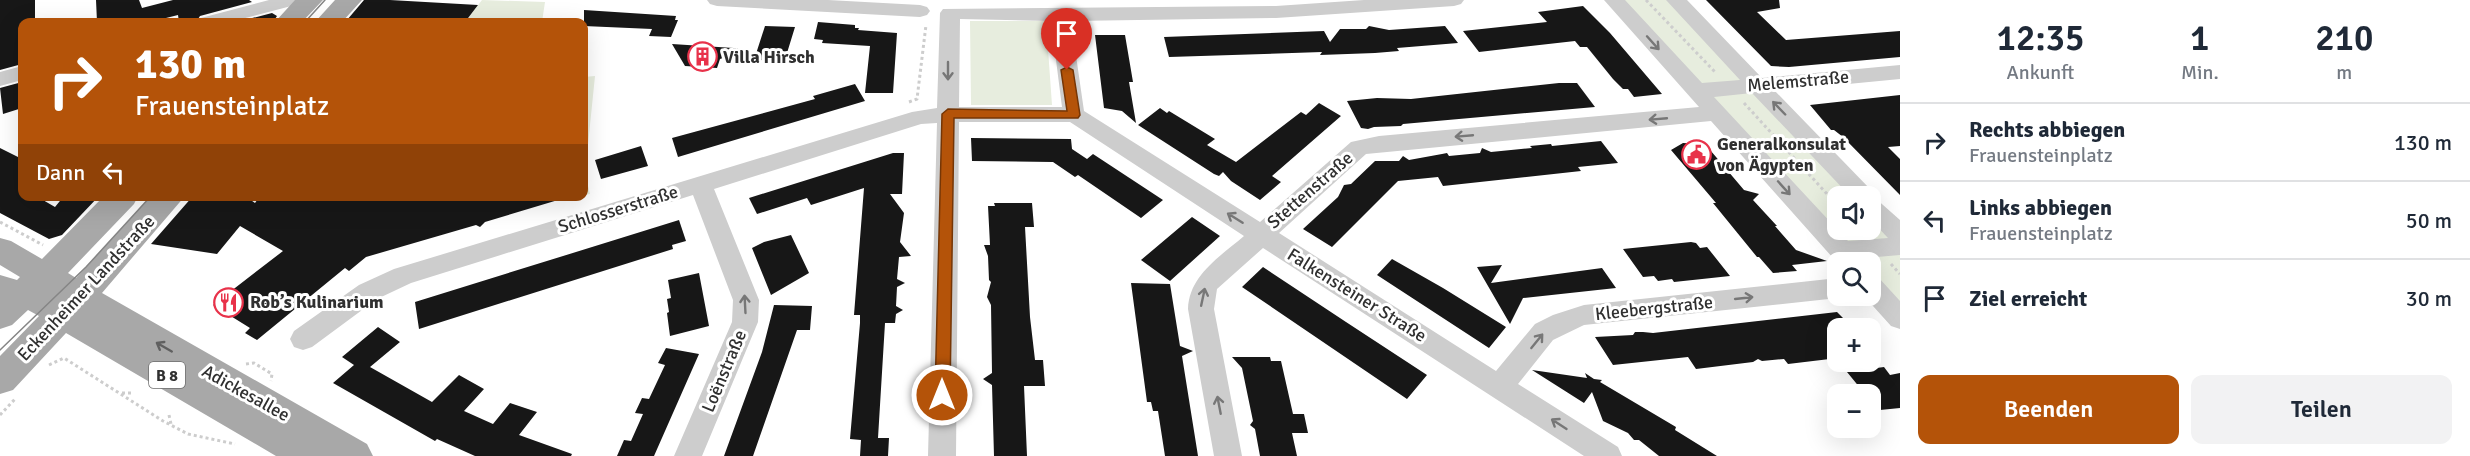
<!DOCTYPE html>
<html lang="de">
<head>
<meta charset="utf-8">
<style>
  body { margin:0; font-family:Signika,sans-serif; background:#f2f2f3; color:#1f2937; height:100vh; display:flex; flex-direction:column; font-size:22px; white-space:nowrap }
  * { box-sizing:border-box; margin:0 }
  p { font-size:20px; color:#747a83 }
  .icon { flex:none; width:33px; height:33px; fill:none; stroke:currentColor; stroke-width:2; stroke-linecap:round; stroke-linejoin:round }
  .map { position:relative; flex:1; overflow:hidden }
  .details { display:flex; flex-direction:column; background:#fff; width:570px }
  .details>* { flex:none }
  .guide { position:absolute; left:18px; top:18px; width:570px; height:183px; border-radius:12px; box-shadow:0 6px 24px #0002; background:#b45309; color:#fff; overflow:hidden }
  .buttons { position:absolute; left:1827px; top:186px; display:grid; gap:12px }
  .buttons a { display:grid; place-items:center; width:54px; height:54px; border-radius:12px; background:#fff; box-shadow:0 6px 24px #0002; font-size:30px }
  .pin { position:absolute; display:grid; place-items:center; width:51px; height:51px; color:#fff; margin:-62px -26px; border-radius:50% 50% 50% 0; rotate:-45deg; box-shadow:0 0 6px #0007 }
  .pin .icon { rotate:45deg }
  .me { position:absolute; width:66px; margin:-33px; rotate:0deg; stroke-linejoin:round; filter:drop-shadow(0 0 4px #0008) }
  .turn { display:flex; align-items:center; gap:21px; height:126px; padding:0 18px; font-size:27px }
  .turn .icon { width:78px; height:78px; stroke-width:2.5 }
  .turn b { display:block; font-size:42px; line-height:51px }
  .then { display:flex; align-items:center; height:57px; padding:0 18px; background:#0003; gap:12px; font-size:22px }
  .eta { display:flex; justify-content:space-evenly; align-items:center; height:102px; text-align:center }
  .eta b { font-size:36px; font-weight:600; line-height:42px }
  .primary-button { display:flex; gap:12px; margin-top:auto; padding:12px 18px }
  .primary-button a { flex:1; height:69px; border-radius:12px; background:#b45309; color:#fff; font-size:24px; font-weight:600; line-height:69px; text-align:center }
  .primary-button a+a { background:#f2f2f3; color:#1f2937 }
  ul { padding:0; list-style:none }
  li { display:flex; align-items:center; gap:18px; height:78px; padding:0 18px; border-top:2px solid #e0e1e3 }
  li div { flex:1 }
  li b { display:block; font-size:22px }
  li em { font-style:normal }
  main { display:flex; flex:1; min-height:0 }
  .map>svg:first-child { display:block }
  .green { fill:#e7edde }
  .building { fill:#171717 }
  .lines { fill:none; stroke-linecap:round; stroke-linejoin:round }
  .path { stroke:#cdcdcd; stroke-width:3; stroke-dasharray:3 3; stroke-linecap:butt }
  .minor { fill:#cdcdcd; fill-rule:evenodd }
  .major { fill:#a8a8a8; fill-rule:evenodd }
  .tram { stroke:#858585; stroke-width:1.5 }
  .oneway { stroke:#777 }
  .oneway2 { stroke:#606060 }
  .route { fill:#b45309; stroke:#753606; stroke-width:1.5 }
  .labels { text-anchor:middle; stroke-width:6; stroke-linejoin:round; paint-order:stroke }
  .shield { fill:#fff; stroke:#6e6e6e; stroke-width:1.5 }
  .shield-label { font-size:16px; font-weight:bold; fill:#303030 }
  .poi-label { font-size:18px; font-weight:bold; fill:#303030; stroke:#fff; text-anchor:start }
  .street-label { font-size:18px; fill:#303030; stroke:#fff }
</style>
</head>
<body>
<main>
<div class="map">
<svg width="1900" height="456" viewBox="0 0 1900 456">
  <rect width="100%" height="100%" fill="#fff"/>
  <path class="green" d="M482,0L545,2L542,22H465Z
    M1619,0H1683L1860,196H1838V230H1870L1871,208L1900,241V320L1871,288L1870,262H1848L1709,97Z
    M970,21H1046L1052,105H971Z
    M595,76L585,174L590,194L584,195V77Z"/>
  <path class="building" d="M0,0H35V22H22V64L0,70Z
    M96,0H139L142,8L173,0H249L252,2L200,16L196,22H179L178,15L150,22H97Z
    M364,0H390L478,5L465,22H351L353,21L347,20Z
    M1706,0H1779L1780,8L1757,12L1786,40L1900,31V57L1789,67L1771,66Z
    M1583,6L1610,33L1662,94L1634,97L1628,89H1623L1613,79L1587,47H1580L1575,41L1479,52L1463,31L1547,22L1538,12Z
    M584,10L676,16L675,20H678L671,37L649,36L652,29L584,26Z
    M272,13L277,16L273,22H237Z
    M818,22L855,25V28H859L858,30L897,33L893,93H865L870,46L822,43L823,40L814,39Z
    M765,26L795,27L787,53H783L781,62L754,60Z
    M1369,26L1389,30L1445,26L1458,43L1397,48L1399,51L1375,53L1320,55L1322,52L1169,57L1164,37L1324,31L1330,42L1340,29H1366Z
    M1095,35H1125L1133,82H1129L1136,123L1122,111L1104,108Z
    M672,44L749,49L720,59L717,68L685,66Z
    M22,82V108L3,114L0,88Z
    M1559,83H1577L1595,107L1403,124L1401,126L1374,127L1368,129L1361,128L1347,101L1377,98L1411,99Z
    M855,84L865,101L678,157L672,138L815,99L813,96Z
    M1900,95V146L1888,147L1900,159V195L1843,137L1834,130H1831L1810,105Z
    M1319,103L1341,116L1272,176L1281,182L1260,200L1231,181L1223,172L1219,176L1214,174L1138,125L1160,108L1167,113L1169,111L1215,139L1207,145L1236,162L1301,112L1306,115Z
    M971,138L1071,139L1072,149L1087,159L1093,154L1163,200L1141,218L1078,175L1075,177L1053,162L972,161Z
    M1601,141L1618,163L1578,167L1581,171L1443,186L1438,177L1398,181L1332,247L1303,229L1338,197L1344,185L1351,184L1375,161H1399L1403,156L1409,160L1442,154L1447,153L1449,156L1480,153L1482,148L1491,152L1532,148L1530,146L1551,144L1552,146Z
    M1683,143L1705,144L1744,190L1759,194L1753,200L1777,226H1775L1796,250L1827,261L1792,265L1797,271L1773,273L1759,257H1757L1713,203H1716L1671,150Z
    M641,146L648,166L601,179L595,160Z
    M0,148L22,159V196H36L55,207L64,196H99L62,235L49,239L0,213Z
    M893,153H904L902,194H890L904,213L900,242L911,256L899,257L897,279L905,283L897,287L896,306L903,310L896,314L895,323H885L878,438H889L888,456H860L861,440L850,439L860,323V315H854L864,188L811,205L807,198L757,214L749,198Z
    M193,196H245L255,203L260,196H557L558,200L485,222L480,227L476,225L366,257L349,271L345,268L257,340L245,333L250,328L213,305L283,251L240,226L217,254L151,244Z
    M994,203H1032L1034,227H1025L1030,317L1035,360H1043L1045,386H1024L1027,456H994L992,385L983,379L992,373L991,305L987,297L991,282L989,280L988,256L984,245H990L988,206H995Z
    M1192,217L1220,236L1170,281L1141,260Z
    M679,220L686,241L672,245L673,249L419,329L415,302Z
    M791,235L809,273L771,295L752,248L764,242Z
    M1691,242L1696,243L1700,248L1707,247L1730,276L1674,282L1672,279L1658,281L1654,276L1643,277L1623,249Z
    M1392,259L1443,288L1506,327L1489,348L1377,275Z
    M1502,265L1491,283L1602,268L1616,288L1523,298L1510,324L1477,267Z
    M1263,267L1346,322L1427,375L1407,399L1242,287Z
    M699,273L709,326L670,336L667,313L669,312L667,299L671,298L668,280Z
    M1131,283L1170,284L1180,346L1193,351L1182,356L1198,456H1165L1158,411H1153L1151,402H1147Z
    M774,305L812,306L810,330H797L753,456H724L762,352Z
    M1837,312L1853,328H1838V358L1788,364L1784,359L1762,361L1758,359L1753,362L1696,369L1688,357L1613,365L1595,337L1633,335L1635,332H1643L1653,333Z
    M378,327L400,342L370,367L432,402L459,375L484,389L464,411L493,424L510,403L537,412L519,435L572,454L571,456H475L437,439L435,441L333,383L354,365L342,357Z
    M666,348L699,354L654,456H617L624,440L631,441L643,414L635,413L642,398L649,399L665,365L658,363Z
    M1232,357H1270L1271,361H1281L1293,414H1304L1308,433H1292L1297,456H1260L1255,429L1250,425L1253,421L1242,368Z
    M1884,367L1890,375L1900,373V408L1870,411V394H1865L1847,372Z
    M1532,370L1587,378L1585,373L1594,379L1602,380L1600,382L1676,427L1675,430L1717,456H1659L1639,440H1634L1628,433L1603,421L1592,392L1584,403Z"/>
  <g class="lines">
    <path class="path" d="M1646,0L1715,72
      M909,102L917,99L926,25
      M1744,103L1838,206
      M0,222L43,245
      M1891,264L1900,274
      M246,364L254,363L272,374L271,381
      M49,365L64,358L163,421L188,434L235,444
      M122,393H134
      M0,415L15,399
      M169,415L171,424"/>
    <path class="minor" d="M269,0H302L299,4L230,22H198L201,18Z
      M707,0H828L920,5L927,7L930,11L927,15L920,17L717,6L710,4Z
      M1364,0H1464L1461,4L1454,6L1276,18L1071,21L1084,111L1260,222L1351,142L1379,136L1699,107L1604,0H1625L1702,83L1740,80L1666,0H1687L1762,78L1900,65V79L1775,91L1871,190L1874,197L1900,220V255L1842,260L1833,258L1711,121L1366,154L1279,233L1496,371L1535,324L1553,315L1584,305L1838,278V296H1846L1838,298L1584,325L1553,340L1518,384L1618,447L1622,456H1584L1263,248L1217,289L1214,309L1242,456H1214L1188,309C1189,275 1221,256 1244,236L1070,122H959L956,456H928L937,123L921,124L714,189L759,300L758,322L702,456H674L732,322L733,300L693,195L411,283L377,299L312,347L303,350L294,347L290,339L294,331L359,285L394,269L912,112L937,108L940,13L943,9L1276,6ZM960,19L1051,21L1062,107H959ZM1752,93L1850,196H1870V219L1888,238L1848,241L1714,97Z
      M22,66V80L0,86V72Z
      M1870,275L1879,278L1900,301V329L1891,326L1864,296H1870Z"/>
    <path class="major" d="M295,0H323L302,22H275Z
      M335,0H362L342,22H315Z
      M104,196H138L134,204L68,273L76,278L151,196H185L102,293L367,444L373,456H276L66,333L13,390L0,394V356L39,316L28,310L12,325L0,329V275L17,280L20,277L0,265V238L11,241L42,259Z"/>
    <path class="tram" d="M305,22L325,0
      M0,350L86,267L151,196"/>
  </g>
  <defs><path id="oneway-shaft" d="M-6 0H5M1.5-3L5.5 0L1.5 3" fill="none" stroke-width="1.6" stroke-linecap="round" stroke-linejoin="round" transform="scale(1.5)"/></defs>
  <g class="oneway">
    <use href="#oneway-shaft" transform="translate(1653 43) rotate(48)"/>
    <use href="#oneway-shaft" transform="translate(948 71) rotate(90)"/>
    <use href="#oneway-shaft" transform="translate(1779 108) rotate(-134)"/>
    <use href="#oneway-shaft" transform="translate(1658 119) rotate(175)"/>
    <use href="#oneway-shaft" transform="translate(1464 136) rotate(175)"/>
    <use href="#oneway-shaft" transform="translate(1784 188) rotate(48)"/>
    <use href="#oneway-shaft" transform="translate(1235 218) rotate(-148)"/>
    <use href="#oneway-shaft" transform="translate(1203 297) rotate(-78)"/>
    <use href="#oneway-shaft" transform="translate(1744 298) rotate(-6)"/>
    <use href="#oneway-shaft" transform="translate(745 304) rotate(-93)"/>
    <use href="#oneway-shaft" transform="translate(1537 341) rotate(-51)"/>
    <use href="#oneway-shaft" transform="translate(1219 405) rotate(-101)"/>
    <use href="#oneway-shaft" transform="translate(1559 424) rotate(-147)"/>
  </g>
  <use class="oneway2" href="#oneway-shaft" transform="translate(164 347) rotate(-150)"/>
  <path class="route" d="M1067,67L1073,70L1080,115L1078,118H954L950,395L948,400L942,401L937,400L935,395L942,114L948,109L1067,111L1061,70Z"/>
  <defs>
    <symbol id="building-ring" viewBox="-11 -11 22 22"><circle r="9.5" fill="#fff" stroke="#e8324a" stroke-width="1.5"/><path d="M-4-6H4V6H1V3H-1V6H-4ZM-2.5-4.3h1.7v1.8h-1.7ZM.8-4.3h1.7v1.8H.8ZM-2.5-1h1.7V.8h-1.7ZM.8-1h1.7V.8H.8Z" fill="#e8324a"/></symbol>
    <symbol id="civic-ring" viewBox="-11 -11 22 22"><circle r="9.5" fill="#fff" stroke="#e8324a" stroke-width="1.5"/><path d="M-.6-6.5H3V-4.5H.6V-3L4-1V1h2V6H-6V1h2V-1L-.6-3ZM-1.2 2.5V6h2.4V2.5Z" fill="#e8324a"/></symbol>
    <symbol id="restaurant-ring" viewBox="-11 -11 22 22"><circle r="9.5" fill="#fff" stroke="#e8324a" stroke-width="1.5"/><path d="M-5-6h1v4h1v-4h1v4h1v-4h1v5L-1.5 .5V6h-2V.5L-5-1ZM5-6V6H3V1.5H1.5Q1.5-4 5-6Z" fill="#e8324a"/></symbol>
  </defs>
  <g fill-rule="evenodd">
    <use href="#building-ring" x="686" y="40" width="33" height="33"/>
    <use href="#civic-ring" x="1680" y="138" width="33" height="33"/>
    <use href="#restaurant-ring" x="212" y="286" width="33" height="33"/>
  </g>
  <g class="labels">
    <rect class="shield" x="149" y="362" width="36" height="26" rx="4.5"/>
    <g class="shield-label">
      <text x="167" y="381">B 8</text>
    </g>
    <g class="poi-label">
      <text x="723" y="63">Villa Hirsch</text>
      <text x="1717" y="150">Generalkonsulat<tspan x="1717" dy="21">von Ägypten</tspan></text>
      <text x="250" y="308">Rob’s Kulinarium</text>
    </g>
    <g class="street-label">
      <text transform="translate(1798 81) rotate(-5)" y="6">Melemstraße</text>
      <text transform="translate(1310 190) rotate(-41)" y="6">Stettenstraße</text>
      <text transform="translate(618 209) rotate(-17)" y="6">Schlosserstraße</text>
      <text transform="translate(86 288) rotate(-47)" y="6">Eckenheimer Landstraße</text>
      <text transform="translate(1357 295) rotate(32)" y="6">Falkensteiner Straße</text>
      <text transform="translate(1654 308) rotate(-6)" y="6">Kleebergstraße</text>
      <text transform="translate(724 371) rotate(-67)" y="6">Loënstraße</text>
      <text transform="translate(246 393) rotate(29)" y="6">Adickesallee</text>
    </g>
  </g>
</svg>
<div class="buttons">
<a><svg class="icon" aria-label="sound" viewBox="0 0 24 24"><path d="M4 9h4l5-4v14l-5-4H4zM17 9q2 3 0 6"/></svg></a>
<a><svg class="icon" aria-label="search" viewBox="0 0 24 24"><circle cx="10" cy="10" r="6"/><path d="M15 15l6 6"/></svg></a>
<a>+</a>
<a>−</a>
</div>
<div class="pin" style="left:1067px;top:70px;background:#d93025"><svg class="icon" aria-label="arrive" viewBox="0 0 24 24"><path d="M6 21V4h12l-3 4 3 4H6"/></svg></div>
<svg class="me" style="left:942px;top:395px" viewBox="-20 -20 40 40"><circle r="17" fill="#b45309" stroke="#fff" stroke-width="3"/><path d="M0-11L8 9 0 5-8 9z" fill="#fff"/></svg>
<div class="guide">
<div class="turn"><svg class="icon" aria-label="right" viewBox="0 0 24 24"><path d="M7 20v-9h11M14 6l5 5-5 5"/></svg><div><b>130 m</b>Frauensteinplatz</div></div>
<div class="then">Dann<svg class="icon" aria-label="left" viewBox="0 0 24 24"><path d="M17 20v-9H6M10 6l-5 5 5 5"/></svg></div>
</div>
</div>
<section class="details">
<div class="eta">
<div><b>12:35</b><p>Ankunft</p></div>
<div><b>1</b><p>Min.</p></div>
<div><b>210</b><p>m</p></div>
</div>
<ul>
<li><svg class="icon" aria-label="right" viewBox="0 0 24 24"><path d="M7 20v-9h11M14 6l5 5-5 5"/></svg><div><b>Rechts abbiegen</b><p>Frauensteinplatz</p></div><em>130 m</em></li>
<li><svg class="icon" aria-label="left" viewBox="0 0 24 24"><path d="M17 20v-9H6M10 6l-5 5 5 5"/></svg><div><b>Links abbiegen</b><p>Frauensteinplatz</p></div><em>50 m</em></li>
<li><svg class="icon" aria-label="arrive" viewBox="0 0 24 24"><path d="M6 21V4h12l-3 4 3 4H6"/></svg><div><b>Ziel erreicht</b></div><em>30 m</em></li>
</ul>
<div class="primary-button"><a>Beenden</a><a>Teilen</a></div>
</section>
</main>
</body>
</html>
